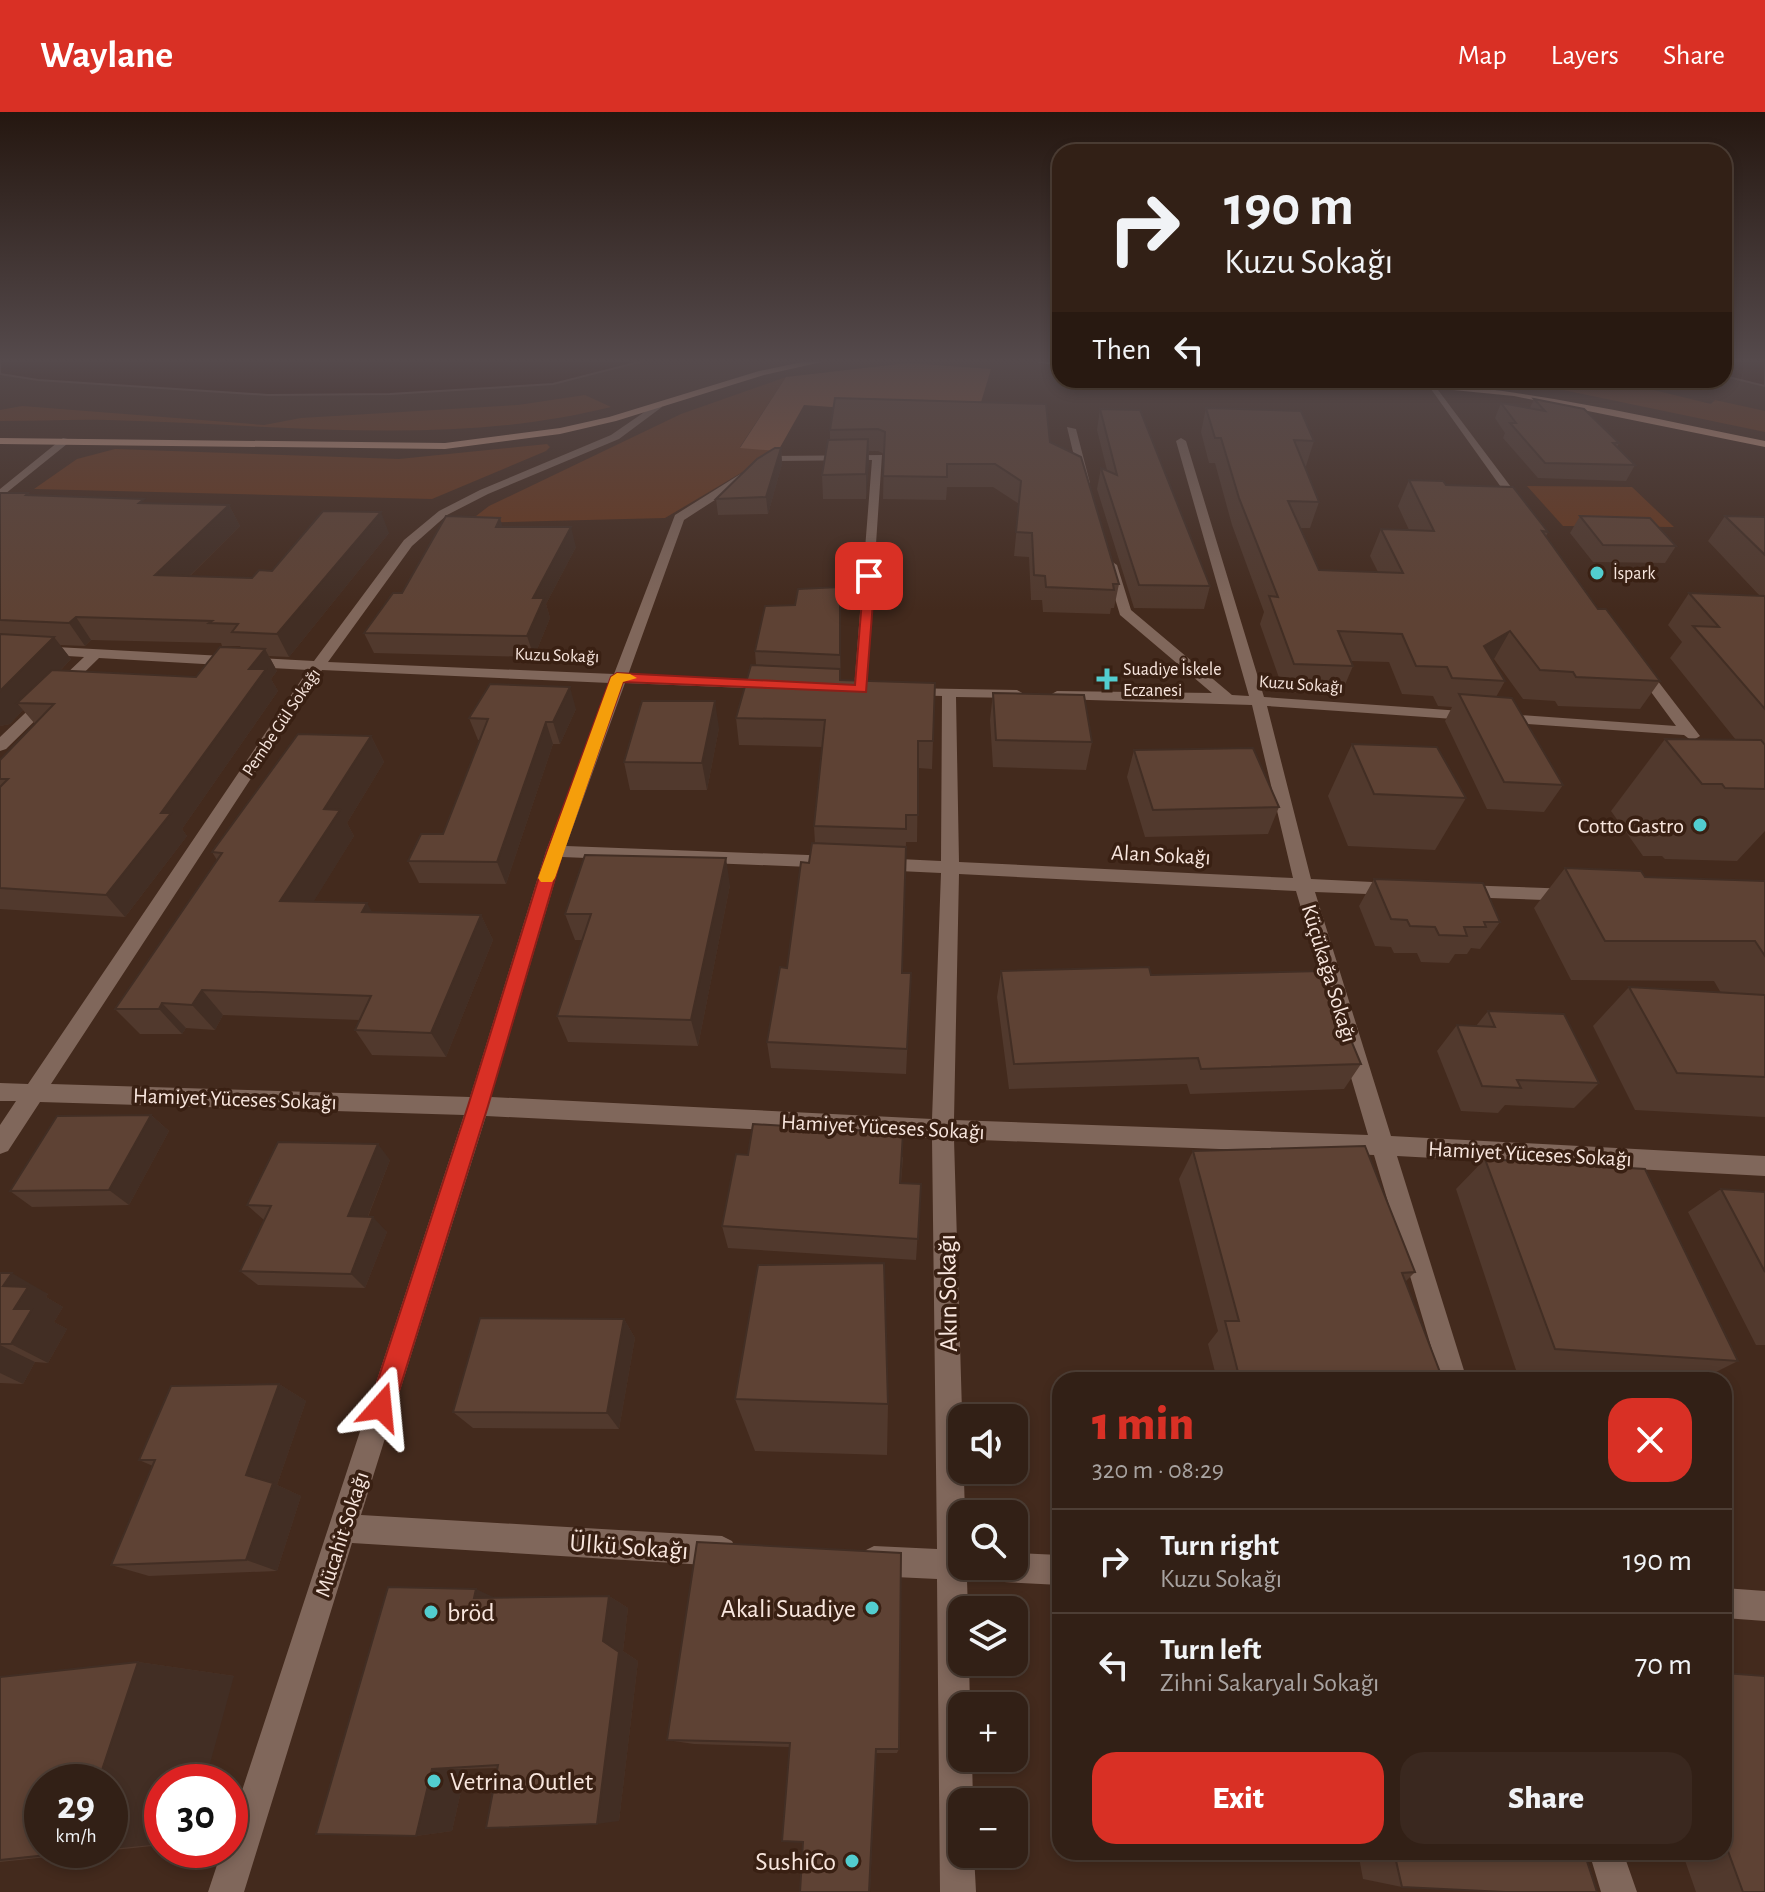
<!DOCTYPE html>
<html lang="en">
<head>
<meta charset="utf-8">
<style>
  body { margin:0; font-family:"Alegreya Sans",sans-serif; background:#3a281f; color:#f1f3f6; height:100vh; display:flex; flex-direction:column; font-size:30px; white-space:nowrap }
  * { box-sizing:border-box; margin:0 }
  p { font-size:26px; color:#a8a3a1 }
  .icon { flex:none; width:44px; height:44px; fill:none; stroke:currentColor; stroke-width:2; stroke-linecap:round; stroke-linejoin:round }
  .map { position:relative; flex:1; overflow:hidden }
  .panel { position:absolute; left:1052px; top:1260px; width:680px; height:488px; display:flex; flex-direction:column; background:#322016; border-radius:24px; box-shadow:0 4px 12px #0003,0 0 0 2px #4d3e35 }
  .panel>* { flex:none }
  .guide { position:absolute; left:1052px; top:32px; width:680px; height:244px; border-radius:24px; box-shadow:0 4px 12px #0003,0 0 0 2px #4d3e35; background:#322016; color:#f1f3f6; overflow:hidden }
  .controls { position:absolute; left:948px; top:1292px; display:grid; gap:16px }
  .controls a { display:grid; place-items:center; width:80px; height:80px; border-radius:16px; background:#322016; box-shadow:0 4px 12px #0003,0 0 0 2px #4d3e35; font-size:40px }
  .speed { position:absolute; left:24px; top:1652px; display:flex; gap:16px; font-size:40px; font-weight:700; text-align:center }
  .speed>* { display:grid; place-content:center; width:104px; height:104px; border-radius:50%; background:#322016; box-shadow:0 4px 12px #0003,0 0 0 2px #4d3e35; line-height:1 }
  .speed small { font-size:20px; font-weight:400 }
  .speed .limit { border:12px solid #d22; background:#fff; color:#111 }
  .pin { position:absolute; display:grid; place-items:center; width:68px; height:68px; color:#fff; margin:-34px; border-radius:16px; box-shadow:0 4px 12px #0006 }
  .me { position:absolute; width:88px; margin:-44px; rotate:18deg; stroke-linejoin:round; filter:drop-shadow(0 0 6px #0008) }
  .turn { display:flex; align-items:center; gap:28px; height:168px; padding:0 40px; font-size:36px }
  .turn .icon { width:104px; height:104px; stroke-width:2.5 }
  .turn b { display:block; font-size:56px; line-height:68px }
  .then { display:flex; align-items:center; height:76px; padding:0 40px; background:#0003; gap:16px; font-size:30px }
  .round { display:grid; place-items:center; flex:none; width:84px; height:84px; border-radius:24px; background:#3a281f }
  .headline { display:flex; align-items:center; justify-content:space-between; height:136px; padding:0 40px }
  h1 { font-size:48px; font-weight:800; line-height:60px; color:#d93025 }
  .primary-button { display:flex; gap:16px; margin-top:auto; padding:16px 40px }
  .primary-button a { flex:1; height:92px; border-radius:24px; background:#d93025; color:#fff; font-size:32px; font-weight:800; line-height:92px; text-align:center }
  .primary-button a+a { background:#3a281f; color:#f1f3f6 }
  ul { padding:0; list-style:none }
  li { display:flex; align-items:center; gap:24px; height:104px; padding:0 40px; border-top:2px solid #4d3e35 }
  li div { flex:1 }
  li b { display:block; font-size:30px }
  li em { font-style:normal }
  header { display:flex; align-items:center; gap:48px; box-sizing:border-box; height:112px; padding:0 40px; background:#d93025; color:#fff }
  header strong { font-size:38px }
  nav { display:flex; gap:44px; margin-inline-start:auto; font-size:28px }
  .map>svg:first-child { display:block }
  .green { fill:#69371c }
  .forest { fill:#895338 }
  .water { fill:#2f0b00; stroke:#6b4d43; stroke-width:2 }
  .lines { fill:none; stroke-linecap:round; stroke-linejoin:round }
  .minor { fill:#80675b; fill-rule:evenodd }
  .major { fill:#cf9d84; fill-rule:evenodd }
  .wall { fill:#51392d; fill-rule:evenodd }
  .shaded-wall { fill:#422e24 }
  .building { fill:#5e4234; stroke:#422e24; stroke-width:2 }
  .route { fill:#d93025; stroke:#8d1f18; stroke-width:2 }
  .slow { fill:#f59e0b }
  .poi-dot { fill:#52cdcf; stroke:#392013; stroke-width:3 }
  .labels { text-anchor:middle; stroke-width:7; stroke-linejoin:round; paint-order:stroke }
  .far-poi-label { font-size:18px; fill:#f8e6de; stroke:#392013; text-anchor:start }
  .far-street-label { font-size:18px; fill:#f8e6de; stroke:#392013 }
  .poi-label { font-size:22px; fill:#f8e6de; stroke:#392013; text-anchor:end }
  .street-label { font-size:22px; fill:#f8e6de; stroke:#392013 }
  .near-street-label { font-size:26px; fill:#f8e6de; stroke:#392013 }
  .near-poi-label { font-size:26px; fill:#f8e6de; stroke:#392013; text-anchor:end }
</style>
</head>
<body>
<header>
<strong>Waylane</strong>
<nav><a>Map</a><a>Layers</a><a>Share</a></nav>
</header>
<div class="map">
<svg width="1765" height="1780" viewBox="0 0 1765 1780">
  <rect width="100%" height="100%" fill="#432a1d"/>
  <path class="green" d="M786,265L740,335L778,339L665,406L467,411L489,394L681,302Z
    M1498,268H1613L1711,292L1715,288L1765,299V320L1549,275Z
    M585,283L611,295C447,336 276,312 109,308C73,307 36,309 0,309V298L22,294L264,313L301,306L518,293Z
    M547,332L550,335L546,339L432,387L34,377L77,347L115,337L399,347Z
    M1527,374L1632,375L1674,415L1563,414Z"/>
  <path class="forest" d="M908,251L991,257L976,307L932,290L865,286L859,297L804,293L778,339L740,336L786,265Z"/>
  <path class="water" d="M0,249H643L553,272L390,282L268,283L38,268L0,262Z
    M1724,249H1765V274L1724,264Z"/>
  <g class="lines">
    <path class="minor" d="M1426,270H1432L1526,395V399H1518Z
      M659,290L662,295L619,327L488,382L447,403L412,434L328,550L614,562L675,403L769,344L882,343L866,580L861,581L854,577L872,348L775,349L684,408L628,563L773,569L780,573L773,577L625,571L566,734L834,744L843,750L834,756L562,745L491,985L932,1007L941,761L878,758L869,752L878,746L941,749L942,584L909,583L904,582V576L1017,578L1024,582L1017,586L956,585L959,750L1293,766L1252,593L1057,587L1050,583L1057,579L1212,581L1120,503L1105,453L1111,449L1117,453L1131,498L1232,583L1249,584L1176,329L1181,326L1186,329L1264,585L1676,614L1632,554L1639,550L1644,551L1700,624L1692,629L1684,623L1267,594L1311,767L1393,771L1402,777L1393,783L1315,780L1391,1024L1765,1044V1064L1397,1044L1467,1268H1441L1374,1043L954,1027L965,1402H962V1454H1014V1441L1060,1443V1473L967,1468L968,1498H962V1550H969L970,1594H962V1646H972L973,1690H962V1742H974L976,1780H940L937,1467L874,1464L864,1459L859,1449L864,1439L874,1434L937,1437L932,1026L486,1004L361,1403L722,1424L732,1429L737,1439L732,1449L722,1454L352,1431L244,1780H208L222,1738H230V1715L464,1003L40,990L8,1039L0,1042V1013L16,989H0V971L28,972L308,558L99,546L6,637L0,639V625L84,545L0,540V532L314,549L404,428L439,399L480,378L611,323ZM322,558L610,571L546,739L470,985L51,972ZM959,762L1296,779L1368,1023L954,1008Z
      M1067,315L1076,317L1090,371L1080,369Z
      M63,326L72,328L0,386V377Z
      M1461,773L1573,777L1582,783L1573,789L1461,785L1452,779Z
      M1724,1476L1765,1479V1509L1724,1506Z
      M1589,1740H1623L1637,1780H1601Z"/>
    <path class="major" d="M807,249H826L764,263L616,309L560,322L445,337L0,332V326L445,331L560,316L609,305L759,259Z
      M1030,249H1060V254Z
      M1352,268C1494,268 1627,301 1765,329V335L1514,284Z"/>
  </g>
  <path class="wall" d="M835,286L1050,330L1119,472L1114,496H1111L1110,502L1043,500L1042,488H1031L1029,445L1014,444L1019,392L993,375H947L946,388L883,387L884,342L878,339H869L866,387H823L822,363L830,328V318Z
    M1534,287L1619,331L1617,335L1635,353L1626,369L1538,366L1503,326L1505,321L1495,306L1501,291L1530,296Z
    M1206,296L1314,329L1306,354H1304L1319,390L1310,416H1300L1319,458L1378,460L1370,444L1381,417L1409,418L1398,394L1409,368L1446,373L1548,420L1546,424L1598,497L1660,569L1640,597L1558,594L1555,589L1523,587L1494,547L1492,548L1505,569L1496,585L1563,673L1544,700L1487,697L1445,609L1452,595L1438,594L1433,584L1402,582L1389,550L1351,549L1353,554L1341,582L1284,580L1260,512L1264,500L1232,413L1215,351H1209L1201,320Z
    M1100,297L1210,474L1204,497L1134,496L1097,377L1101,356L1107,358L1097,318Z
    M781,336L782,352L768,402L718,403L716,387Z
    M0,381H28L30,383L147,391L229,393L240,414L190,464L252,466L389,421L289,545L269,544L277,559L271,567L278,579L182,717L187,724L125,805L0,797V648L35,612L23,598L10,612L0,614ZM91,528L221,531L222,534H240L241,536L196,565L60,559L71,547L60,533L85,534Z
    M1580,404L1676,434L1665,451L1593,450L1570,421Z
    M1725,404L1765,405V719L1737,749L1665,747L1662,744H1643L1611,699L1665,627L1736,628L1670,546L1682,530L1668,513L1689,481L1760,484L1708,429Z
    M503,415L576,435L546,492L550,506L534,545L374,541L364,521L402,481Z
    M840,475L841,568L935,571L932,657L918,656L917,730H906L902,861H911L906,962L771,956L767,930L787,856L809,751L815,732L814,714L822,635L739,633L736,606L756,553L755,539L795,493Z
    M993,581L1092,630L1086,658L993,655L990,608Z
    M576,597L560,632H553L506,772L419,771L408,749L443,722L480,628H478L469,606Z
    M719,616L707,678H630L624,650Z
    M371,624L384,650L347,711L354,724L313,790L372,800L481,803L493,828L446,945L372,943L355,918L360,908L223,903L215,918L186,916L182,922H140L115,897L217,748L212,740Z
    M1352,632L1466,686L1435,738L1348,734L1328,684Z
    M1134,638L1279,695L1268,722L1145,725L1127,665Z
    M1565,756L1645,765L1765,769V1005L1635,998L1593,914L1629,875L1721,881L1714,869L1571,868L1534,796Z
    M1374,767L1500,810L1480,837L1471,836L1467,842H1455L1449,851L1421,850L1417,841H1394L1391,835L1375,834L1359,794Z
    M730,773L698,934L568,930L557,904L582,828H575L565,802Z
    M1001,859L1151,863L1361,952L1344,977L1190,982L1187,972L1009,977L997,885Z
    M1488,899L1599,971L1574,996L1505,993L1498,1001L1461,999L1437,939L1457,913L1476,914Z
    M151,1003L169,1019L129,1093L32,1095L10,1079Z
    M1193,1039L1415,1160L1405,1170L1443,1268H1217L1208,1232L1218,1219L1179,1067Z
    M903,1045L901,1071L921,1072L916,1148L728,1136L722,1114Z
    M1485,1047L1738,1249L1700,1268H1619L1517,1261L1456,1077Z
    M390,1048L368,1105L387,1120L365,1176L258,1173L240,1159L264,1108L247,1093Z
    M1721,1077L1765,1080V1233H1756L1688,1100Z
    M0,1161L48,1182L46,1185L63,1195L54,1210L67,1217L48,1251L35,1250L23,1272L0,1271Z
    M624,1207L635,1226L619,1317L473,1316L453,1300Z
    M279,1272L306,1289L277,1373L301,1384L277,1459L149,1464L111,1453L153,1354L139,1348Z
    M735,1287L888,1292L887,1343L755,1339Z
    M697,1430L899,1637L897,1641H876L870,1780H800L803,1730L789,1635L694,1632L667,1628Z
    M609,1484L628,1496L623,1539L638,1549L619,1709L498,1656L466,1657L452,1719L416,1724L495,1486Z
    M138,1550L234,1564L162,1670V1733L0,1750V1565ZM110,1670V1738H42Z
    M1724,1561L1765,1780H1696L1682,1740H1724Z
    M1358,1740H1584L1402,1775L1363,1767Z"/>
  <path class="shaded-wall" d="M868,327L869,351L866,387V362Z
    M781,336L782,352L768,402L766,385Z
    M229,393L240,414L168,485L155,463Z
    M381,400L389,421L289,545L277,522Z
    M500,406L506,426L496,415Z
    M571,415L576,435L546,492L550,506L534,545L527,524L533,486Z
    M840,475L841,502V569L840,543Z
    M76,505L91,528L85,534L69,511Z
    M1510,519L1494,547L1469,563L1484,534Z
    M54,525L71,547L29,591H17L23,598L10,612L0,614V579Z
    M265,537L277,559L271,567L278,579L182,717L187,724L125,805L106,783L161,701L249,557Z
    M570,575L576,597L560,632L553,610Z
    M715,589L719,616L707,678L702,651Z
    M546,610L553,632L506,772L497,750Z
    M371,624L384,650L347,711L354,724L298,815L280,789L324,697Z
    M726,746L730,773L698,934L691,908Z
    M367,791L382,817L362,800Z
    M481,803L493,828L446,945L431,921Z
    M202,878L223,903L215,918L192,893Z
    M162,891L186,916L182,922L159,897Z
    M151,1003L169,1019L129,1093L109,1078Z
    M378,1032L390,1048L362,1119L348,1104Z
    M373,1105L387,1120L365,1176L351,1162Z
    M12,1161L48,1182L46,1185L63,1195L54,1210L67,1217L48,1251L11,1232L14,1197L3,1174Z
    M624,1207L635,1226L619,1317L607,1301Z
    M0,1233L35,1250L23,1272L0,1261Z
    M279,1272L306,1289L277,1373L301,1384L277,1459L246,1448V1363Z
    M476,1477L504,1490L474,1486Z
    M609,1484L628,1496L623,1539L638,1549L619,1709L597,1712L603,1529Z
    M138,1550L234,1564L205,1670H162V1732L110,1737V1670H98Z
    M876,1637L870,1780H869Z
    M432,1657H466L452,1719L416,1724Z
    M76,1738H100L75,1740Z"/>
  <path class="building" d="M835,286L1046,292L1050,330L1081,345L1119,472H1113L1114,478L1046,475L1045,464L1034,463L1032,421L1016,420L1021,369L995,352H947V365L883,364L885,320L878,317L830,318Z
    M1534,287L1584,297L1619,331H1613L1635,353L1545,351L1510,311H1516L1501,291L1545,299Z
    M1206,296L1301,299L1314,329L1294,328L1319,390L1288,389L1319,458L1403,461L1381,417L1434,419L1409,368L1443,369L1446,373L1513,375L1548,420L1542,419L1598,497H1606L1660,569L1576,565L1573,560L1540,558L1510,519L1484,534L1505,569L1452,566L1447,555L1416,554L1402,522L1338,519L1353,554L1294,552L1269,484L1278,485L1239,386L1221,326H1215Z
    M1100,297L1140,298L1210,474L1139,473L1101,356L1117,363Z
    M868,327L866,362L822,363L828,328Z
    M775,336H781L766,385L716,387L757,347Z
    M0,381H28L26,383L144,387L139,391L229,393L155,463L252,466L259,458L272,459L323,399L381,400L277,522L232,520L238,512L209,511L212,509L76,505L69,511L0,508Z
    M446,404L500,406L496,415H571L533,486H544L527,524L364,521L393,481H402Z
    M1580,404L1650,406L1676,434L1603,433Z
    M1725,404L1765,405V443Z
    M840,475V543L755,539L765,494L795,493L798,477Z
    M1689,481L1765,484V597L1693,514L1719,515Z
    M0,522L54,525L0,579Z
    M220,535L265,537L249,557H266L161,701H171L106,783L0,776V675L8,667H0V648L54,592L17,591L52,558L196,565Z
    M751,553L840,557V568L935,571L933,629H918V703H906V717L814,714L825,608L736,606Z
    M490,572L570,575L553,610H546L497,750L408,749L421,722H443L488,607L469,606Z
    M993,581L1084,583L1092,630L996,628Z
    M1459,582L1512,586L1563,673L1504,670Z
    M642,589H715L702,651L624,650Z
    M298,622L371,624L324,697L340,698L280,789L367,791L362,800L481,803L431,921L355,918L371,884L202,878L192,893L162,891L159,897H115L222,741L212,740Z
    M1665,627L1761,628L1765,633V677L1725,676L1722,672H1702Z
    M1352,632L1437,635L1466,686L1374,682Z
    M1253,636L1279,695L1153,698L1134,638Z
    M812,731L906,735L902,861H911L907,937L767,930L780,855L787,856L801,750L809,751Z
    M585,743L726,746L691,908L557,904L591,802H565Z
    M1565,756L1641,759L1645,765L1765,769V844L1755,829H1605Z
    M1374,767L1483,771L1500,810H1484L1486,815H1464L1467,824L1439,823L1435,815L1410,814L1407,808L1391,807Z
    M1149,855L1151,863L1322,859L1361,952L1201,957L1198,946L1014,952L1001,859Z
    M1629,875L1765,883V965L1677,961Z
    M1488,899L1564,902L1599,971L1517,968L1521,976L1482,974L1457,913L1495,915Z
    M151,1003L109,1078L10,1079L57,1004Z
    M753,1012L903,1021L900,1071L921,1072L918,1127L722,1114L736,1042L748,1043Z
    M278,1030L378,1032L348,1104L373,1105L351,1162L240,1159L271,1094L247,1093Z
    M1365,1034L1415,1160L1402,1161L1443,1268H1240L1225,1209H1239L1193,1039Z
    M1485,1047L1645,1057L1738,1249L1555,1237Z
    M1721,1077L1765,1080V1160Z
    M884,1151L888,1292L735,1287L758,1153Z
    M0,1161H12L3,1174L28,1175L14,1197H32L11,1232H0Z
    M480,1206L624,1207L607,1301L453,1300Z
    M279,1272L246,1363L273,1371L246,1448L111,1453L155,1348H139L171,1274Z
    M697,1430L901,1441L899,1637H876L869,1780H800L803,1730L782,1729L790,1631L667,1628Z
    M388,1475L476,1477L474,1486L609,1484L603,1529L619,1540L597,1712L486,1716L498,1653L432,1657L416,1724L316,1722Z
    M138,1550L98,1670H42V1738H76L75,1740L0,1748V1565Z
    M1724,1561L1765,1564V1780H1743L1724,1728Z
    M1394,1740H1584L1597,1780H1505L1402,1775Z"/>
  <linearGradient id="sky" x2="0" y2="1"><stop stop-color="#251710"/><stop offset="0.5" stop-color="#554a4c"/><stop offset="1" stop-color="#554a4c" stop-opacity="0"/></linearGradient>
  <rect width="1765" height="498" fill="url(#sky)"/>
  <path class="route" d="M869,460L875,464L866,580L623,570L563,739L488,994L394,1295L390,1304L381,1308L373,1304L369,1295L468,994L547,739L611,565L617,561L855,573L864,464Z"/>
  <path class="slow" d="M630,562L637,566L623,570L555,766L552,770H541L538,766L611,565L617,561Z"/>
  <g class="poi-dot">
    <circle cx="1597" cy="461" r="8"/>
    <path d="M1103 555h8v8h8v8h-8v8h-8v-8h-8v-8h8z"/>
    <circle cx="1700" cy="713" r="8"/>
    <circle cx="872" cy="1496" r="8"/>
    <circle cx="431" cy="1500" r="8"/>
    <circle cx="434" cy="1669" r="8"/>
    <circle cx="852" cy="1749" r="8"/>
  </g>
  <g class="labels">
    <g class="far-poi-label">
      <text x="1613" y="467">İspark</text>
      <text x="1123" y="563">Suadiye İskele<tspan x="1123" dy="21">Eczanesi</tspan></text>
    </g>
    <g class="far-street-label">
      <text transform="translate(557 543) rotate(2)" y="6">Kuzu Sokağı</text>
      <text transform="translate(1301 572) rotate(4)" y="6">Kuzu Sokağı</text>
      <text transform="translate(281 610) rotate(-56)" y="6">Pembe Gül Sokağı</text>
    </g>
    <g class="poi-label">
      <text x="1684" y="721">Cotto Gastro</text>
    </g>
    <g class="street-label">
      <text transform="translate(1161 742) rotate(3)" y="8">Alan Sokağı</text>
      <text transform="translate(1330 861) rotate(73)" y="8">Küçükağa Sokağı</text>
      <text transform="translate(235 986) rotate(2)" y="8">Hamiyet Yüceses Sokağı</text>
      <text transform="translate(883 1014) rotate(3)" y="8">Hamiyet Yüceses Sokağı</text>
      <text transform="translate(1530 1041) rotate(3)" y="8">Hamiyet Yüceses Sokağı</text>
      <text transform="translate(341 1422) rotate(-72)" y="8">Mücahit Sokağı</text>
    </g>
    <g class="near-street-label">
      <text transform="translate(947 1181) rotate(-91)" y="9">Akın Sokağı</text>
      <text transform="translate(629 1434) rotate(4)" y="9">Ülkü Sokağı</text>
    </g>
    <g class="near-poi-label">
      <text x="856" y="1505">Akali Suadiye</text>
      <text x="447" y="1509" text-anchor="start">bröd</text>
      <text x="450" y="1678" text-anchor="start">Vetrina Outlet</text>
      <text x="836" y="1758">SushiCo</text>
    </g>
  </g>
</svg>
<div class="controls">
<a><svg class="icon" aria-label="sound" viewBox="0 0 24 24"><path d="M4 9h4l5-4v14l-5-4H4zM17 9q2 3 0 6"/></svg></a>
<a><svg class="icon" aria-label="search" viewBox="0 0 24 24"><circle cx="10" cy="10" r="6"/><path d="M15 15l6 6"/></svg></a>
<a><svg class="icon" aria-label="layers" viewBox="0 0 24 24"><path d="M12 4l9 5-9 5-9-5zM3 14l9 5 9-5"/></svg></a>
<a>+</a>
<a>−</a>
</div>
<div class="speed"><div>29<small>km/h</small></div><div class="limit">30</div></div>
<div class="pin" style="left:869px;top:464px;background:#d93025"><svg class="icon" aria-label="arrive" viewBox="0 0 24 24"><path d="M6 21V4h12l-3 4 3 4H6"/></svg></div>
<svg class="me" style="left:381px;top:1295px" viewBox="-20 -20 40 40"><path d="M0-17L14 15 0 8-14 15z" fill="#d93025" stroke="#fff" stroke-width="4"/></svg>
<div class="guide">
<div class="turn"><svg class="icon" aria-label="right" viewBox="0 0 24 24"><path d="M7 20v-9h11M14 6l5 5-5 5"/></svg><div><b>190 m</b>Kuzu Sokağı</div></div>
<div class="then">Then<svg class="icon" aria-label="left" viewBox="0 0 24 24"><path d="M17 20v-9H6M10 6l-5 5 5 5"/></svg></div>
</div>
<section class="panel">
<div class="headline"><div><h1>1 min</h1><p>320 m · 08:29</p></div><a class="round" style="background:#d93025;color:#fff"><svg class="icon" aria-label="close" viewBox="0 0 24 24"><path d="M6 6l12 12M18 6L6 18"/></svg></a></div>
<ul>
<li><svg class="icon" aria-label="right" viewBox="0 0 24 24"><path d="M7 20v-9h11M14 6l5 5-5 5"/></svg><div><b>Turn right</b><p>Kuzu Sokağı</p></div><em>190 m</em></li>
<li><svg class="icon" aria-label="left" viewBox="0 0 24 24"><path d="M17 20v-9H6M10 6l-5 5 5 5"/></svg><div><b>Turn left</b><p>Zihni Sakaryalı Sokağı</p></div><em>70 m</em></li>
</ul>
<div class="primary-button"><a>Exit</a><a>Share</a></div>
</section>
</div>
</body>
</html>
